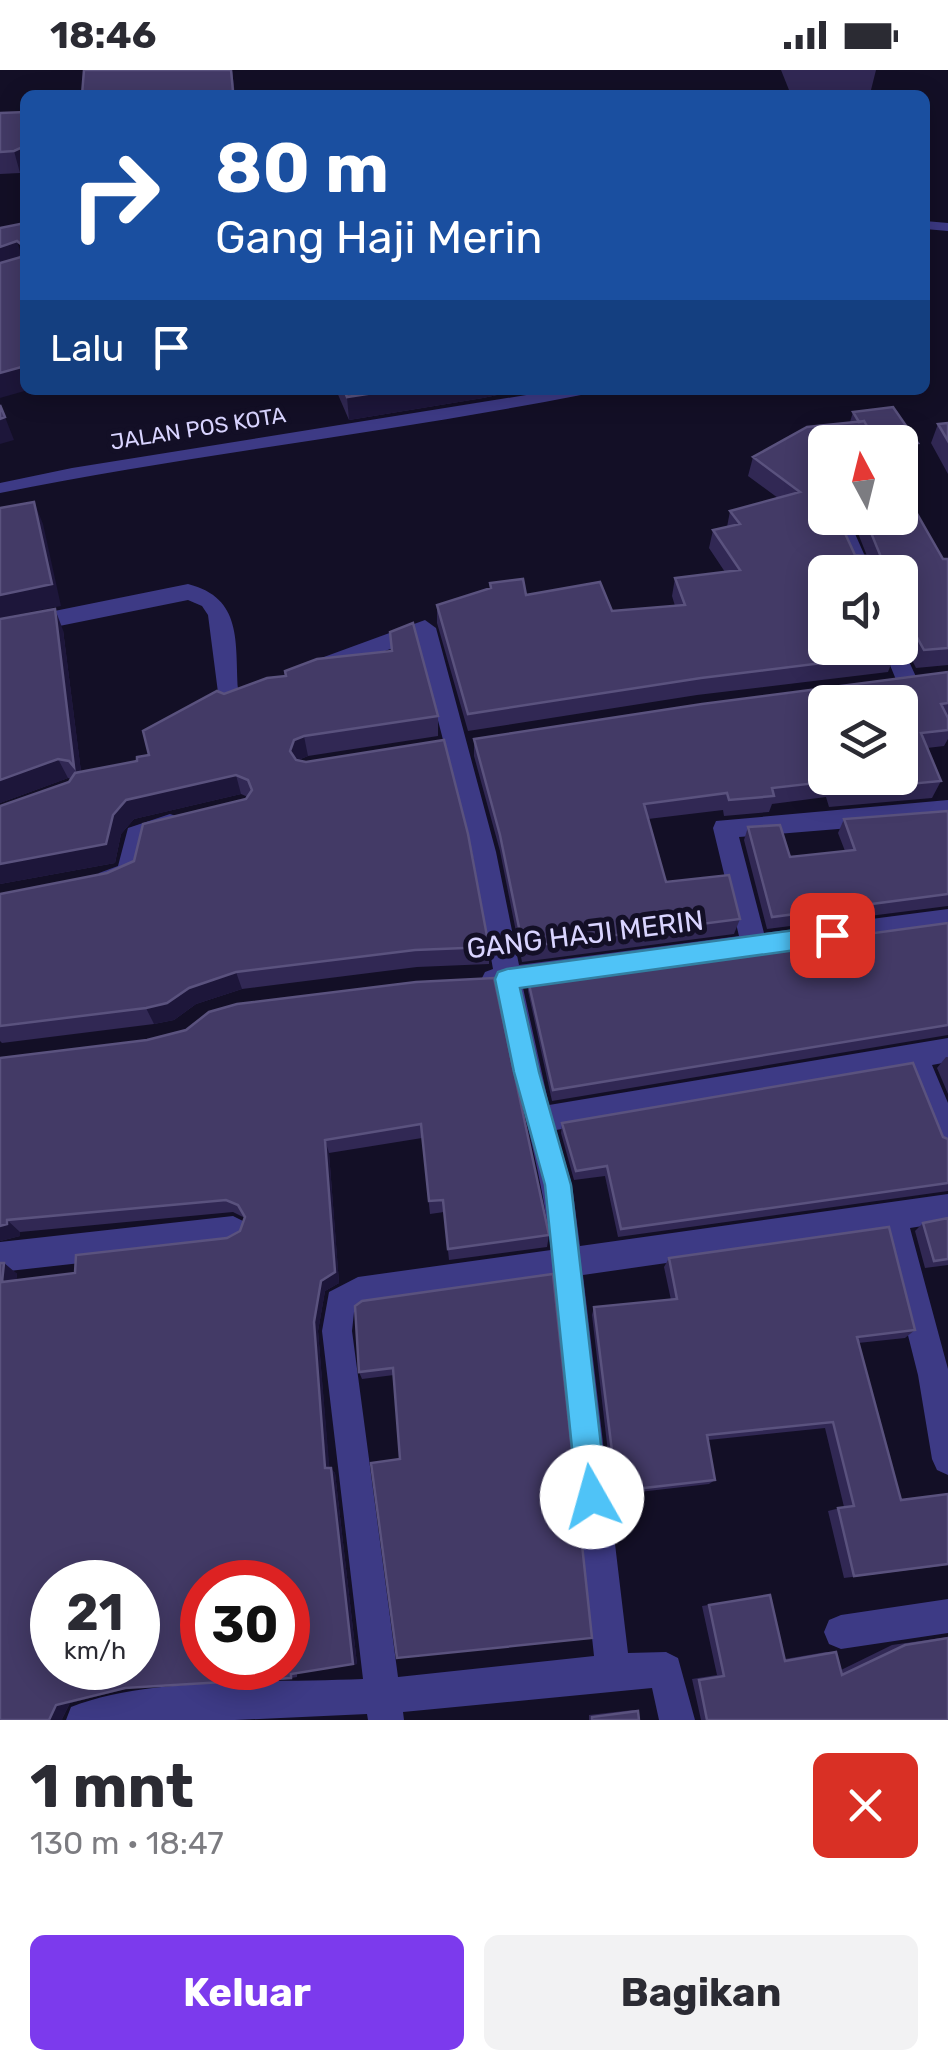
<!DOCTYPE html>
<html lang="id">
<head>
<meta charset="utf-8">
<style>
  body { margin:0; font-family:Rubik,sans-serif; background:#f2f2f3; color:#2b2b33; height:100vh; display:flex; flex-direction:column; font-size:38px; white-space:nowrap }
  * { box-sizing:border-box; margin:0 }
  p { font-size:32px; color:#7c7c81 }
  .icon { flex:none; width:55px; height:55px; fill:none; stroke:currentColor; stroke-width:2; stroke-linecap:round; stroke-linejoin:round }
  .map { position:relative; height:1650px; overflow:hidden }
  .details { display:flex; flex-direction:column; background:#fff; flex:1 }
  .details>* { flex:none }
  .banner { position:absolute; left:20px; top:20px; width:910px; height:305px; border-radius:15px; box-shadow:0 5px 25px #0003; background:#1a4fa0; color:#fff; overflow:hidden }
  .needle { width:65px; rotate:353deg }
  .fabs { position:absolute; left:808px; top:355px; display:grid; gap:20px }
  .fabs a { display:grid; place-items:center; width:110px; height:110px; border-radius:15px; background:#fff; box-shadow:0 5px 25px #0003; font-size:50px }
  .speed { position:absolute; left:30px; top:1490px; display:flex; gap:20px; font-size:50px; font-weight:700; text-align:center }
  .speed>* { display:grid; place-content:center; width:130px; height:130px; border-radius:50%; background:#fff; box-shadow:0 5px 25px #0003; line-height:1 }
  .speed small { font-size:25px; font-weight:400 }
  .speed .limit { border:15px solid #d22; background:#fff; color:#111 }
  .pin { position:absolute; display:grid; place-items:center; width:85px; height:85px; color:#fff; margin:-42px; border-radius:20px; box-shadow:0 5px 15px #0006 }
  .me { position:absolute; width:110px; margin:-55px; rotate:353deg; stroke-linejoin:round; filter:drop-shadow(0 0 8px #0008) }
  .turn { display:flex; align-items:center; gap:35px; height:210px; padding:0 30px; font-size:45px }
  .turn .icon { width:130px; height:130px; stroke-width:2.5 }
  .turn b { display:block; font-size:70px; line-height:85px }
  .then { display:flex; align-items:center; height:95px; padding:0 30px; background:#0003; gap:20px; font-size:38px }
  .round { display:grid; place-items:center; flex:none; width:105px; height:105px; border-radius:15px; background:#f2f2f3 }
  .headline { display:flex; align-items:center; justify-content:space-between; height:170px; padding:0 30px }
  h1 { font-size:60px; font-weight:700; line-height:75px }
  .button { display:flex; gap:20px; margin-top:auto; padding:20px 30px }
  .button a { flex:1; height:115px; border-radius:15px; background:#7c3aed; color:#fff; font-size:40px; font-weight:700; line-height:115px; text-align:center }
  .button a+a { background:#f2f2f3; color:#2b2b33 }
  .status { display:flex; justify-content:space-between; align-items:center; height:70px; padding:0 50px; background:#fff; direction:ltr }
  .status svg { height:28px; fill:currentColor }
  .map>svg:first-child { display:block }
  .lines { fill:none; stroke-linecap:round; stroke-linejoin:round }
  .service { fill:#3d3a85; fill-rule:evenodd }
  .minor { fill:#3d3a85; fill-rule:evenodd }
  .wall { fill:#312854 }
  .shaded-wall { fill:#1d163a }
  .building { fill:#433a66; stroke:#5a527e; stroke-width:2.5; fill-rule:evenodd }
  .route { fill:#4fc3f7; stroke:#337fa1; stroke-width:2.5 }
  .labels { text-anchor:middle; stroke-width:10; stroke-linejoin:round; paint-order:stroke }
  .far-street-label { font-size:22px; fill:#d9d4ff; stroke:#130f26 }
  .street-label { font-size:28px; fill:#d9d4ff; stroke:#130f26 }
</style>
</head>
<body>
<div class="status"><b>18:46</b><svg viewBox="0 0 49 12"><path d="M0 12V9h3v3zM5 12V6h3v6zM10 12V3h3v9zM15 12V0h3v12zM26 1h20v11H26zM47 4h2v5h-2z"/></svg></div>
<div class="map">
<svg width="948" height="1650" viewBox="0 0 948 1650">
  <rect width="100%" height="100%" fill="#130f26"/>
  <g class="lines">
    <path class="service" d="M925,151L948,153V161L925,159Z
      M557,320H588L581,325C388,363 193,384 0,423V413L72,398Z"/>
    <path class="minor" d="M828,448H848L872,502H852Z
      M188,514C243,528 235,572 238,619L251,615L259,617L262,623L259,629L228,641L220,638L208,545L202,536L188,530L0,568V552Z
      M425,550L436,558L496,782L519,895L739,866L713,758L716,751L948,730V750L739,767L764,863L948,839V861L523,918L549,1035L948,968V992L932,995L948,1033V1079L938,1075L907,999L556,1060L572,1115L580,1176L948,1124V1152L910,1158L948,1299V1405L937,1400L932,1389L918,1305L882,1162L583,1205L628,1583L666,1582L678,1588L695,1650H659L652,1618L403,1642L404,1650H368L367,1644L235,1650H66L71,1637C148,1606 279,1613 363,1609L322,1261L329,1222L358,1207L551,1180C541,1092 513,1008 497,921L485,918L481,910L485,902L493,899L472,782L417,569L321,605L310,597L313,591ZM554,1209L594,1586L398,1607L352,1261L354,1242L363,1236Z
      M900,572L918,611L907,619L899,617L883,578H900Z
      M170,744L179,747L182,754L179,761L148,771L138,809L108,820L99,817L96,810L99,803L118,796L128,758Z
      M233,1146L243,1151L248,1161L243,1171L233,1176L0,1202V1172Z
      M948,1529V1563L841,1579L829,1574L824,1562L829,1550L841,1545Z"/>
  </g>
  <path class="wall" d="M232,0L235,25H82Z
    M781,0H876L870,24L850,25H791Z
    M25,42L20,103L0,104V43Z
    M336,320H520L483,328L349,350Z
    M853,342L914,383L825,372V448L855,485L867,486L852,448H900L943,489H948V595L916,598L901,568L900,569V502H825L895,584L888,602L697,625L468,661L437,553V535L490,518V513L526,525L612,541L675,536L672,526L675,508L725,502L709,478L713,460L727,457L730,441L778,428L748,406L753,387L850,352Z
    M948,353V404L931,373L938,354Z
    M0,549L63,560L81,702L137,691L149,685L224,624L438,646V666L308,686L298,690L489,877V894L417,897L242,919L196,934L174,950L154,954L2,973L0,971V824L107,803L134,791L246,729L248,727L241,724L134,749L121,764L115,793L0,814V736L69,712L71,709L68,708L0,733Z
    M948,602V669L944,676L927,678L941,711L932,728L829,737L826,727L772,734L769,742L724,746L723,740L648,749L666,812L740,849L734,864L522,892L500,781L474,686V669Z
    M948,741V836L767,859L744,770L748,757L790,787L845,781L838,763L844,749Z
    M948,853V965L552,1031L528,921V910Z
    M416,912L549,1165L547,1177L449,1190L444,1142L430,1144L422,1068L329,1083L339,1213L325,1221L318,1261L329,1398L335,1403L357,1594L297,1603V1607L291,1608L134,1617L70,1633L62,1649L0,1650L4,1193L17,1204L16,1211L75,1203L227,1168L240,1161L245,1148L233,1142L20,1162V1166L0,1171V988L147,970Z
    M946,987H948V1024L937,998Z
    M562,1053L943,1067L948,1069V1121L618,1167L605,1106L574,1110L561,1063Z
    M948,1148V1195L925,1198L915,1161L923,1153Z
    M669,1188L915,1260L905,1268L858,1273L901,1430L948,1495L844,1508L828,1441L844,1437L825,1358L708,1370L715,1410L709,1414L613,1425L592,1245L594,1237L671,1230L664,1197Z
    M355,1236L592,1568L400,1389L394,1305L362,1309L359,1302Z
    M770,1525L785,1589L826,1582H836L841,1600L892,1575L948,1567V1650H701L692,1609L717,1605L702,1536Z
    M633,1640L638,1641L639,1650H589V1645Z"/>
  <path class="shaded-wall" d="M25,76V101L20,103L14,81Z
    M17,171L24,193L0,203V177Z
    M25,296V320H28L0,328V303Z
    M393,320H520L483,328L349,350L347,327Z
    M5,347L14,370L0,374V349Z
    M918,373L914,383L900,386V376Z
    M34,432L43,454L61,536L0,548V525Z
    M55,539L63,560L83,717L74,697Z
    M304,666L308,686L298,690L294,701L290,681L294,670Z
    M58,689L68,708L0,733V710Z
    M236,705L241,724L134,749L121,764L115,793L0,814V794L113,745L126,730Z
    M236,902L242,919L196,934L174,950L154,954L146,938L189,918Z
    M325,1070L329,1083L339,1213L325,1221L318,1261L330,1404L325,1398L314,1252Z
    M7,1150L20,1162V1166L0,1171V1156Z
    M4,1193L17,1204L15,1223L2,1212Z
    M331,1398L335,1403L357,1594H353Z
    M137,1616L70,1633L62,1649L63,1650H49L56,1635L125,1618Z"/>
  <path class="building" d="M84,0H231L233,22L188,25H82Z
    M25,42V76L14,81L0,82V43Z
    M25,153V296L0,303V193L21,187L22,175L17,171L0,177V158Z
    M344,320H393L347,327Z
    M0,335L5,347L0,349Z
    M893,337L918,373L900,376V372H876L864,351L859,352L853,342Z
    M864,351L876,372H825V448H838L855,485L881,487L865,448H900V414L943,489H948V578L924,580L908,551L904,557H900V502H825V578H893L895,584L701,608L468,644L437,535L491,518L490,513L523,509L526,525L600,512L612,541L685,535L675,508L740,500L713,460L740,454L730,441L800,422L753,387L807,357Z
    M948,353V371L938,354Z
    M34,432L52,514L0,525V438Z
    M55,539L74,697L69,691L58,689L0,710V549Z
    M413,553L438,646L304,666L294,670L290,681L296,690L306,692L444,670L468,764L489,877L415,880L236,902L189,918L167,933L146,938L0,956V824L107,803L134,791L143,754L246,729L252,720L248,710L236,705L126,730L113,745L106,774L0,794V736L69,712L75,703L137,691V687L149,685L143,661L217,621L224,624L267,608L286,606L285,601L317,589L392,581L390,562Z
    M948,602V633L941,634L948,648V660L921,663L941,711L836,721L833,711L772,718L774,726L729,730L727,723L644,734L666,812L729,805L740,849L523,877L500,765L474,669L702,634ZM825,632H900V708H825Z
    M948,741V824L772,847L748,757L780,755L790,787L855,780L844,749Z
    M948,853V955L553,1020L528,910Z
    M494,908L549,1165L448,1179L443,1130L429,1131L421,1054L325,1070L335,1202L321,1211L314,1252L325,1398H331L353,1594L291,1604V1608L125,1618L56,1635L49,1650H0V1193H4L2,1212L75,1203L76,1185L227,1168L240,1161L245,1147L238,1135L226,1130L7,1150V1154L0,1156V988L147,970L186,960L209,942L237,934L416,912ZM52,1512H138V1598H52ZM202,1512H288V1598H202Z
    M913,993L943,1067L948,1069V1113L621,1159L607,1096L576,1101L562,1053Z
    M948,1148V1189L934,1191L923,1153Z
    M889,1157L915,1260L857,1267L901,1430L948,1424V1494L854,1506L838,1438L854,1436L833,1352L707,1365L715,1410L617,1421L594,1237L677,1229L669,1188Z
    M553,1204L592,1568L397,1588L371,1393L400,1389L393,1298L359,1302L355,1236L362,1231Z
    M770,1525L785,1591L836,1582L842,1605L905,1575L948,1568V1650H707L699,1610L724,1606L709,1535Z
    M638,1641L639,1650H592V1647Z"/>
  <path class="route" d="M832,855L840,858L843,865L840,872L832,875L520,918L539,1002L571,1115L607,1427L603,1437L592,1442L582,1437L577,1427L545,1115L514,1002L495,909L498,902L507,899Z"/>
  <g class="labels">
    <g class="far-street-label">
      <text transform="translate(198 358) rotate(-9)" y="8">JALAN POS KOTA</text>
    </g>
    <g class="street-label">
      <text transform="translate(585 864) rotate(-7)" y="10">GANG HAJI MERIN</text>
    </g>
  </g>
</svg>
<div class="fabs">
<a><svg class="needle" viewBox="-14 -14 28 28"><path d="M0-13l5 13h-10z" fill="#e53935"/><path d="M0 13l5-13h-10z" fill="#7c7c81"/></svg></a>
<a><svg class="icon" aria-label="sound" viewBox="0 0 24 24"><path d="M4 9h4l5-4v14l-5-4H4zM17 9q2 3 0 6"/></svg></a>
<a><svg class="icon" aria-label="layers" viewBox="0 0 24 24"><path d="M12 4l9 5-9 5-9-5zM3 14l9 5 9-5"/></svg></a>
</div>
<div class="speed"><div>21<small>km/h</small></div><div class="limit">30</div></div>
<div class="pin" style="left:832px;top:865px;background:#d93025"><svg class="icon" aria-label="arrive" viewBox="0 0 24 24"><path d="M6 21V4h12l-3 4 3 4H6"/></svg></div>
<svg class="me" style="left:592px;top:1427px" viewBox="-20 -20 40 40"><circle r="19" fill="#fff"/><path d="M0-13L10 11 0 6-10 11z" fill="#4fc3f7"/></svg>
<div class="banner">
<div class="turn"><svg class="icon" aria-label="right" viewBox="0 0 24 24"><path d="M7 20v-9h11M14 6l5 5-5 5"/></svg><div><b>80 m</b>Gang Haji Merin</div></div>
<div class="then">Lalu<svg class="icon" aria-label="arrive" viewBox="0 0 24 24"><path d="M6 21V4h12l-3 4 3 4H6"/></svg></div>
</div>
</div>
<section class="details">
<div class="headline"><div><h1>1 mnt</h1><p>130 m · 18:47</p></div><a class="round" style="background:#d93025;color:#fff"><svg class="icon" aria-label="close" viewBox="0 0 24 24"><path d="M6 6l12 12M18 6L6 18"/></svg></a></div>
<div class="button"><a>Keluar</a><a>Bagikan</a></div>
</section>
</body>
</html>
